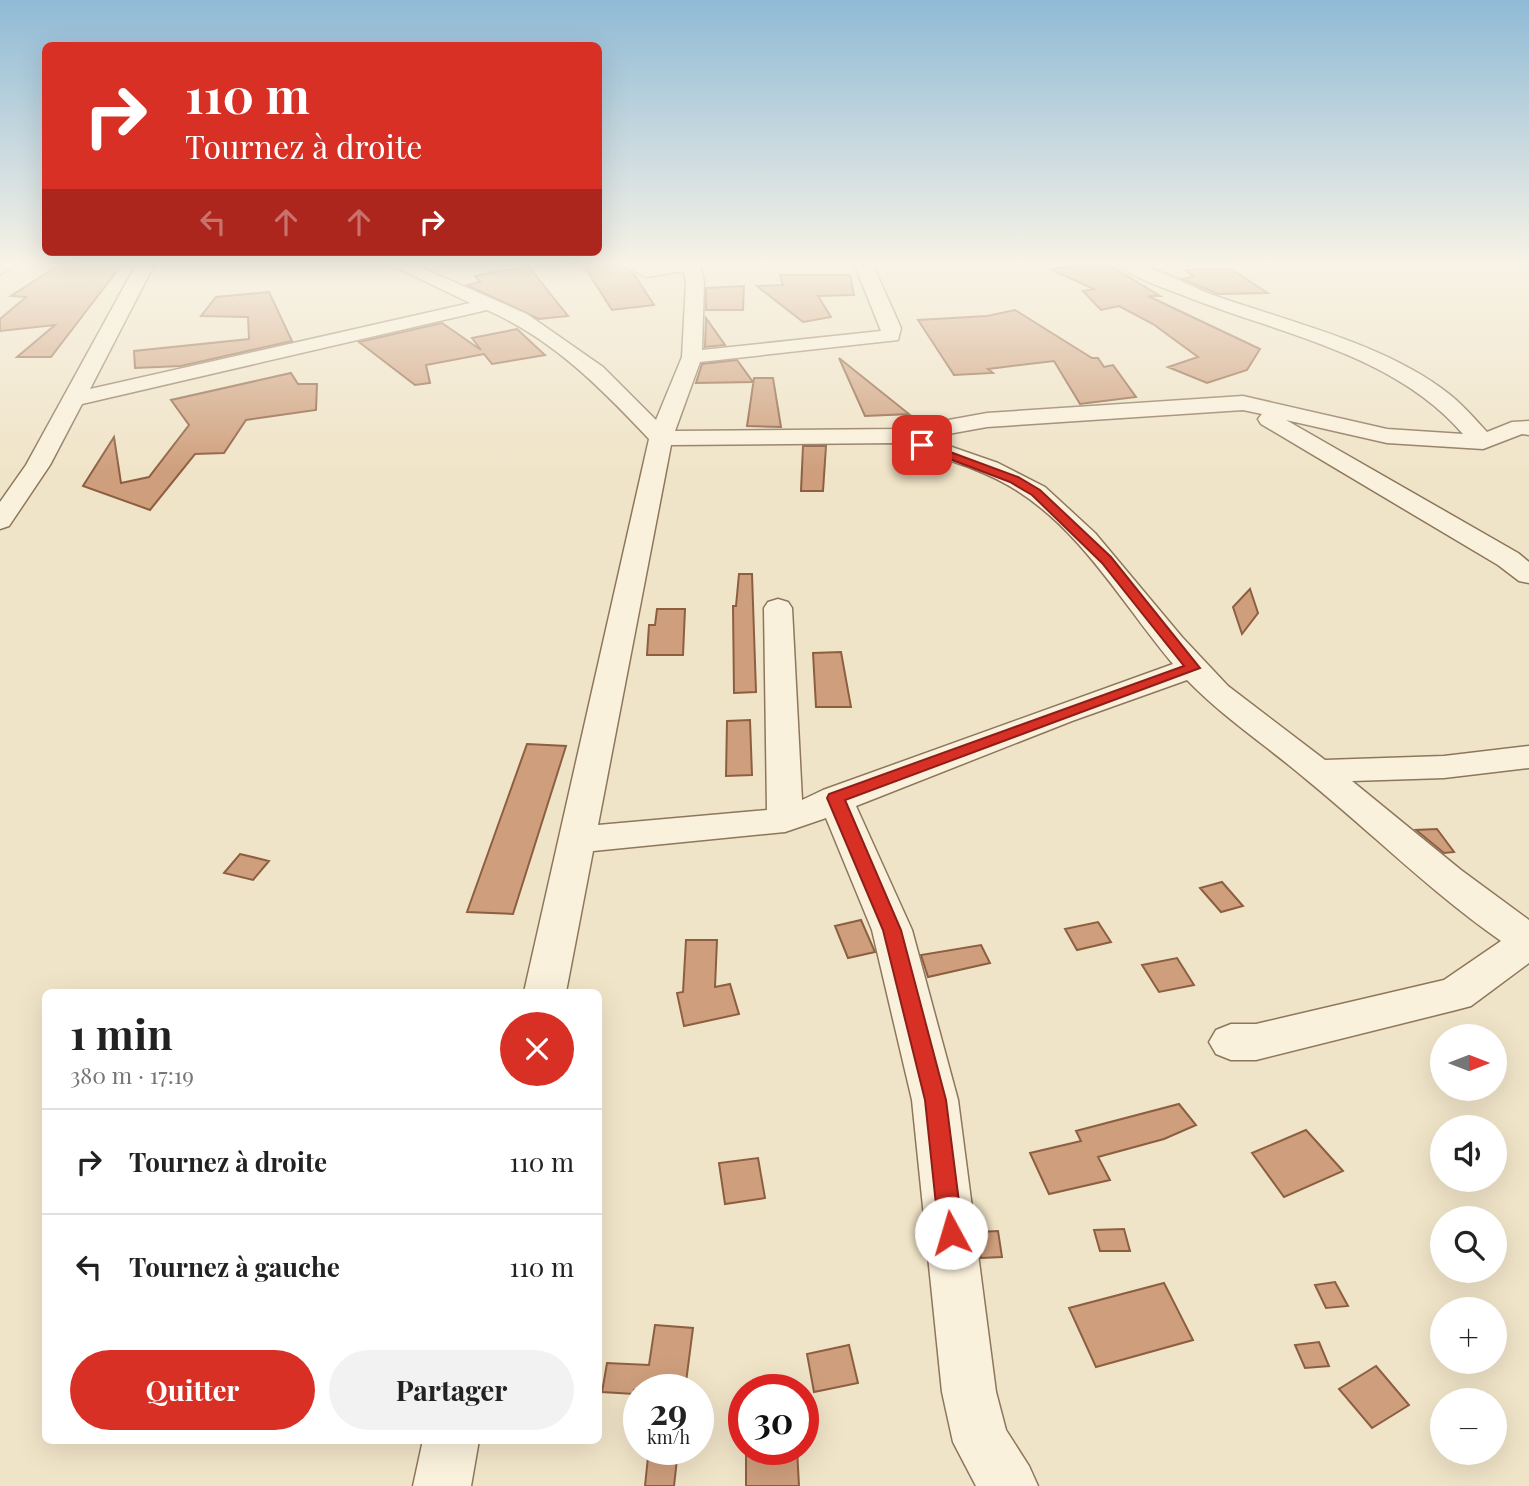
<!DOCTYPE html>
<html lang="fr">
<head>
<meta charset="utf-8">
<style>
  body { margin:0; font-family:"Playfair Display",serif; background:#f2f2f2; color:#222; height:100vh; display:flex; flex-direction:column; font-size:26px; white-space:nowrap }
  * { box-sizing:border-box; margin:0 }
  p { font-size:23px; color:#767676 }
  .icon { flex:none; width:38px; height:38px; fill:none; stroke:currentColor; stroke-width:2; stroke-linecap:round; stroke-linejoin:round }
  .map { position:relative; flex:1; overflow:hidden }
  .drawer { position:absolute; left:42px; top:989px; width:560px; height:455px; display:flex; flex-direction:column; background:#fff; border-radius:10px; box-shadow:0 7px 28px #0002 }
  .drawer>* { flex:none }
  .top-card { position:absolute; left:42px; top:42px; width:560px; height:214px; border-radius:10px; box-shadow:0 7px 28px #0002; background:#d93025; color:#fff; overflow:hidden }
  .needle { width:46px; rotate:90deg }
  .fabs { position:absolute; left:1430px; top:1024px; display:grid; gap:14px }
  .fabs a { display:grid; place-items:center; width:77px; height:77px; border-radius:50%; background:#fff; box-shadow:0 7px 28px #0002; font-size:35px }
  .speed { position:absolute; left:623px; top:1374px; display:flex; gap:14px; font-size:35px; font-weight:700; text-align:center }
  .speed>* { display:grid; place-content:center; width:91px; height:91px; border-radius:50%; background:#fff; box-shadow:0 7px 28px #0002; line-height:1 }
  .speed small { font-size:18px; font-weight:400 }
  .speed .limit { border:10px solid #d22; background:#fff; color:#111 }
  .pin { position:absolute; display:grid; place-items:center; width:60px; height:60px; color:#fff; margin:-30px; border-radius:14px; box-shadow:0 4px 10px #0006 }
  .me { position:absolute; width:77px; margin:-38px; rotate:354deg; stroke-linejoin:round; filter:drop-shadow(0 0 5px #0008) }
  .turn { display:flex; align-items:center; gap:24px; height:147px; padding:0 28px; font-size:32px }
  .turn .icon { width:91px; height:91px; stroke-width:2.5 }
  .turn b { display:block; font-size:49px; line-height:60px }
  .lanes { display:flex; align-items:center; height:66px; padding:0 28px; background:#0003; justify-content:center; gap:35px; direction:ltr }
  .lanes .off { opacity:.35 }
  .round { display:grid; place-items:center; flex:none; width:74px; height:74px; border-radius:37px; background:#f2f2f2 }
  .head { display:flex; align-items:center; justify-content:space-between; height:119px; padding:0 28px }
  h1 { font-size:42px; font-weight:700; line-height:52px }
  .cta { display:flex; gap:14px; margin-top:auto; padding:14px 28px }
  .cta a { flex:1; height:80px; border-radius:42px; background:#d93025; color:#fff; font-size:28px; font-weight:700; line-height:80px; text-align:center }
  .cta a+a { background:#f2f2f2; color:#222 }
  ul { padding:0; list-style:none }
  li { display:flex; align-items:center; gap:21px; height:105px; padding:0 28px; border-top:2px solid #e0e0e0 }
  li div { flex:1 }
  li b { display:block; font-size:26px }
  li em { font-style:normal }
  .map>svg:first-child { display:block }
  .building { fill:#cf9f7d; stroke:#8d5f41; stroke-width:2 }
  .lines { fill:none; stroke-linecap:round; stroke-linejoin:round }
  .minor-casing { stroke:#8d765c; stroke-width:3 }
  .minor { fill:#faf1dc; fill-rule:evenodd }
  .route { fill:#d93025; stroke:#8d1f18; stroke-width:2 }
</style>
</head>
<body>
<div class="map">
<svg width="1529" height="1486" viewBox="0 0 1529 1486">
  <rect width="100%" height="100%" fill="#f0e4c8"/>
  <path class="building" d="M62,263H123L51,357H17L55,325L0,331V319L26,297L11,296Z
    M582,263H615L633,273L654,305L612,310Z
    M1106,263L1160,296H1148L1260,349L1247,370L1207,383L1168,367L1198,357L1153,324L1119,306L1101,310L1083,291L1094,289L1050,269Z
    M528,266L568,316L539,319L467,285L480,282L475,276Z
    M1219,269L1232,270L1268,293L1218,294L1183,279L1194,277L1186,270Z
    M780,275H850L854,295L818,296L831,317L803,322L757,286L783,285Z
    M744,286L743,310H706V288Z
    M269,292L292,341L181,366L135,368L134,351L249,339L248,317L201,316L216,297Z
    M1015,310L1092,358H1098L1104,367L1113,365L1136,397L1080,404L1054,361L988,369L993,373L954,375L918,320L987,316Z
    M706,318L725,345L705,347Z
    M442,323L481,350L472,338L517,329L545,355L492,364L484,354L426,365L430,383L415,385L359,342Z
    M839,358L909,414L865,416Z
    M737,360L753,382L696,383L702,364Z
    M291,373L298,384H317L316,410L246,420L224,453L195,454L150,510L83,486L114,437L121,483L149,477L189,425L171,400Z
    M754,378H773L781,427L747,426Z
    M803,446H826L823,491H801Z
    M739,574H752L756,692L734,693L733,606H736Z
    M1250,589L1258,613L1242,634L1233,607Z
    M657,609H685L683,655H647L649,625H655Z
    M841,652L851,707H816L813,653Z
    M750,720L752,775L726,776L727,721Z
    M527,744L566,746L513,914L467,912Z
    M1437,829L1454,852L1444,853L1416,830Z
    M240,854L269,861L253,880L224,873Z
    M1222,882L1243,906L1221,912L1200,888Z
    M861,920L875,952L848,958L835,926Z
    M1098,922L1111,942L1077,950L1065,929Z
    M686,940H717L715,987L730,984L739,1014L684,1026L677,993L683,992Z
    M981,945L990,963L928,977L921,955Z
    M1177,958L1194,985L1159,992L1142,965Z
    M1179,1104L1196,1125L1164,1139L1098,1157L1110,1180L1049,1194L1030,1153L1081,1141L1076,1131Z
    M1306,1130L1343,1171L1284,1197L1252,1153Z
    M758,1158L765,1198L725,1204L719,1163Z
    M1124,1229L1130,1251H1100L1094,1230Z
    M998,1231L1002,1257L981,1258L978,1232Z
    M1335,1282L1348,1306L1326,1308L1315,1285Z
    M1164,1283L1193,1340L1096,1367L1069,1308Z
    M655,1325L693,1328L685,1390H634V1394L602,1392L607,1363L649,1365Z
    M1319,1342L1329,1366L1305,1368L1295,1345Z
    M849,1345L858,1383L814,1392L807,1354Z
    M1376,1366L1409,1405L1372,1428L1339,1389Z
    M746,1449H797L799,1486H746Z
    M648,1457L677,1459L674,1486H645Z"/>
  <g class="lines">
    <defs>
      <path id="minor" d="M0,263H23L0,274Z
        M137,263H155L90,389L470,303L387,263H411L527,314L603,367L656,420L682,357L686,282L683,271L647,277L617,263H641L649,266L699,263L704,282L702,350L881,331L854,263H872L901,328L898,340L700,362L675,431L899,429L987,413L1243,396L1387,429L1463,434C1393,352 1274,333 1180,294C1162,287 1131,278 1118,263C1152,263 1182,283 1213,295C1289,322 1386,344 1449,394C1463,405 1475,419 1487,432L1512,422L1529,421V435L1522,434L1483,449L1387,443L1286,420L1518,553L1529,562V583L1519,581L1498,565L1261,424L1258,419L1262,414L1243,410L987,427L926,438L998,463L1045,487L1095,533L1182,637L1228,686L1325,760L1444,756L1529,746V768L1444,778L1352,781L1461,870L1529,920V963L1471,1006L1456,1010L1256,1060H1231L1216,1054L1209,1042L1216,1030L1231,1024H1256L1444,980L1501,941C1432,893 1372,833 1307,780C1267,746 1224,718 1187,680L1072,721L856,806L912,930L958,1100L996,1392L1006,1430L1029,1466L1038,1486H976L953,1442L942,1392L912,1100L872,930L826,818L785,832L593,851L566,992H524L649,439C600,387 554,340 487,310L82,404L50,465L9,526L0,529V502L26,465ZM896,443C936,457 980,467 1016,490C1082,531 1124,606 1173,664L823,790L802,800L792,608L788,602L778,599L768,602L764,608L767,810L598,825L671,445Z
        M423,1440H479L471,1486H413Z"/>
    </defs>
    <use href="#minor" class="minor-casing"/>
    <use href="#minor" class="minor"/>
  </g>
  <linearGradient id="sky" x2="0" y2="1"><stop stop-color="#8fbad6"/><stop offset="0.56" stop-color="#f8f3e6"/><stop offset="1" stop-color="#f8f3e6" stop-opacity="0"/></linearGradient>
  <rect width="1529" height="471" fill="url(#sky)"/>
  <path class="route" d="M918,443H926L1018,477L1040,490L1111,557L1200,668L845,800L901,930L946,1100L963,1233L959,1241L951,1244L942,1241L939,1233L925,1100L883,930L827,798L829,794L1184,666L1102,563L1032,495L1010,482L918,447Z"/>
</svg>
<div class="fabs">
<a><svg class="needle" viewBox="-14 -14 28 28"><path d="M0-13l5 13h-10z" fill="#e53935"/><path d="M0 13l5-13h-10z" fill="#767676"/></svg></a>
<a><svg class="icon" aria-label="sound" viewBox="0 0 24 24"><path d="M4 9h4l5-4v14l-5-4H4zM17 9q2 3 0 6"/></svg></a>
<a><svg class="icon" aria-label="search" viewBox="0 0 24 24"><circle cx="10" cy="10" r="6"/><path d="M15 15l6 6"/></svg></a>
<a>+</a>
<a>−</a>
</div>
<div class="speed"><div>29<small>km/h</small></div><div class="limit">30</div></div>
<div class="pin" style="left:922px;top:445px;background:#d93025"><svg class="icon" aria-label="arrive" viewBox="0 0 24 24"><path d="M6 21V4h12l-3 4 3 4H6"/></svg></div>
<svg class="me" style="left:951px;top:1233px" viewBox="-20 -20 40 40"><circle r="19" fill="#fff"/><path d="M0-13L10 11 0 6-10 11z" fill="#d93025"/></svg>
<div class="top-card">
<div class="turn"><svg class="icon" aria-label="right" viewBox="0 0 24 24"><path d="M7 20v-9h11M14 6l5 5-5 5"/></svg><div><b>110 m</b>Tournez à droite</div></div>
<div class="lanes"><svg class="icon off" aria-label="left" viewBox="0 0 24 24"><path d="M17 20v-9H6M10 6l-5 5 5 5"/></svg><svg class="icon off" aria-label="ahead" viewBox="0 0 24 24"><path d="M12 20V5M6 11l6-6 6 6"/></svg><svg class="icon off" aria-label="ahead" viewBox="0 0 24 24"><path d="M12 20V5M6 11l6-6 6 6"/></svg><svg class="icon" aria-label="right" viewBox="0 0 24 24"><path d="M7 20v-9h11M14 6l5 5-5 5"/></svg></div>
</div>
<section class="drawer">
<div class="head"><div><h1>1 min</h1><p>380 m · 17:19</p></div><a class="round" style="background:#d93025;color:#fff"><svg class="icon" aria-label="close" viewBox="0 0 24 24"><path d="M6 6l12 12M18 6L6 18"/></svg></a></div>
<ul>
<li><svg class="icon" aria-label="right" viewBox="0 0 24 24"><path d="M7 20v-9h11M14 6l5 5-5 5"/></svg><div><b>Tournez à droite</b></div><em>110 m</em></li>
<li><svg class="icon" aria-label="left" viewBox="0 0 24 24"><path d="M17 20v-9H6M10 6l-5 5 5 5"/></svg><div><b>Tournez à gauche</b></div><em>110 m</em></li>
</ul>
<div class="cta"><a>Quitter</a><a>Partager</a></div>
</section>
</div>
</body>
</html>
